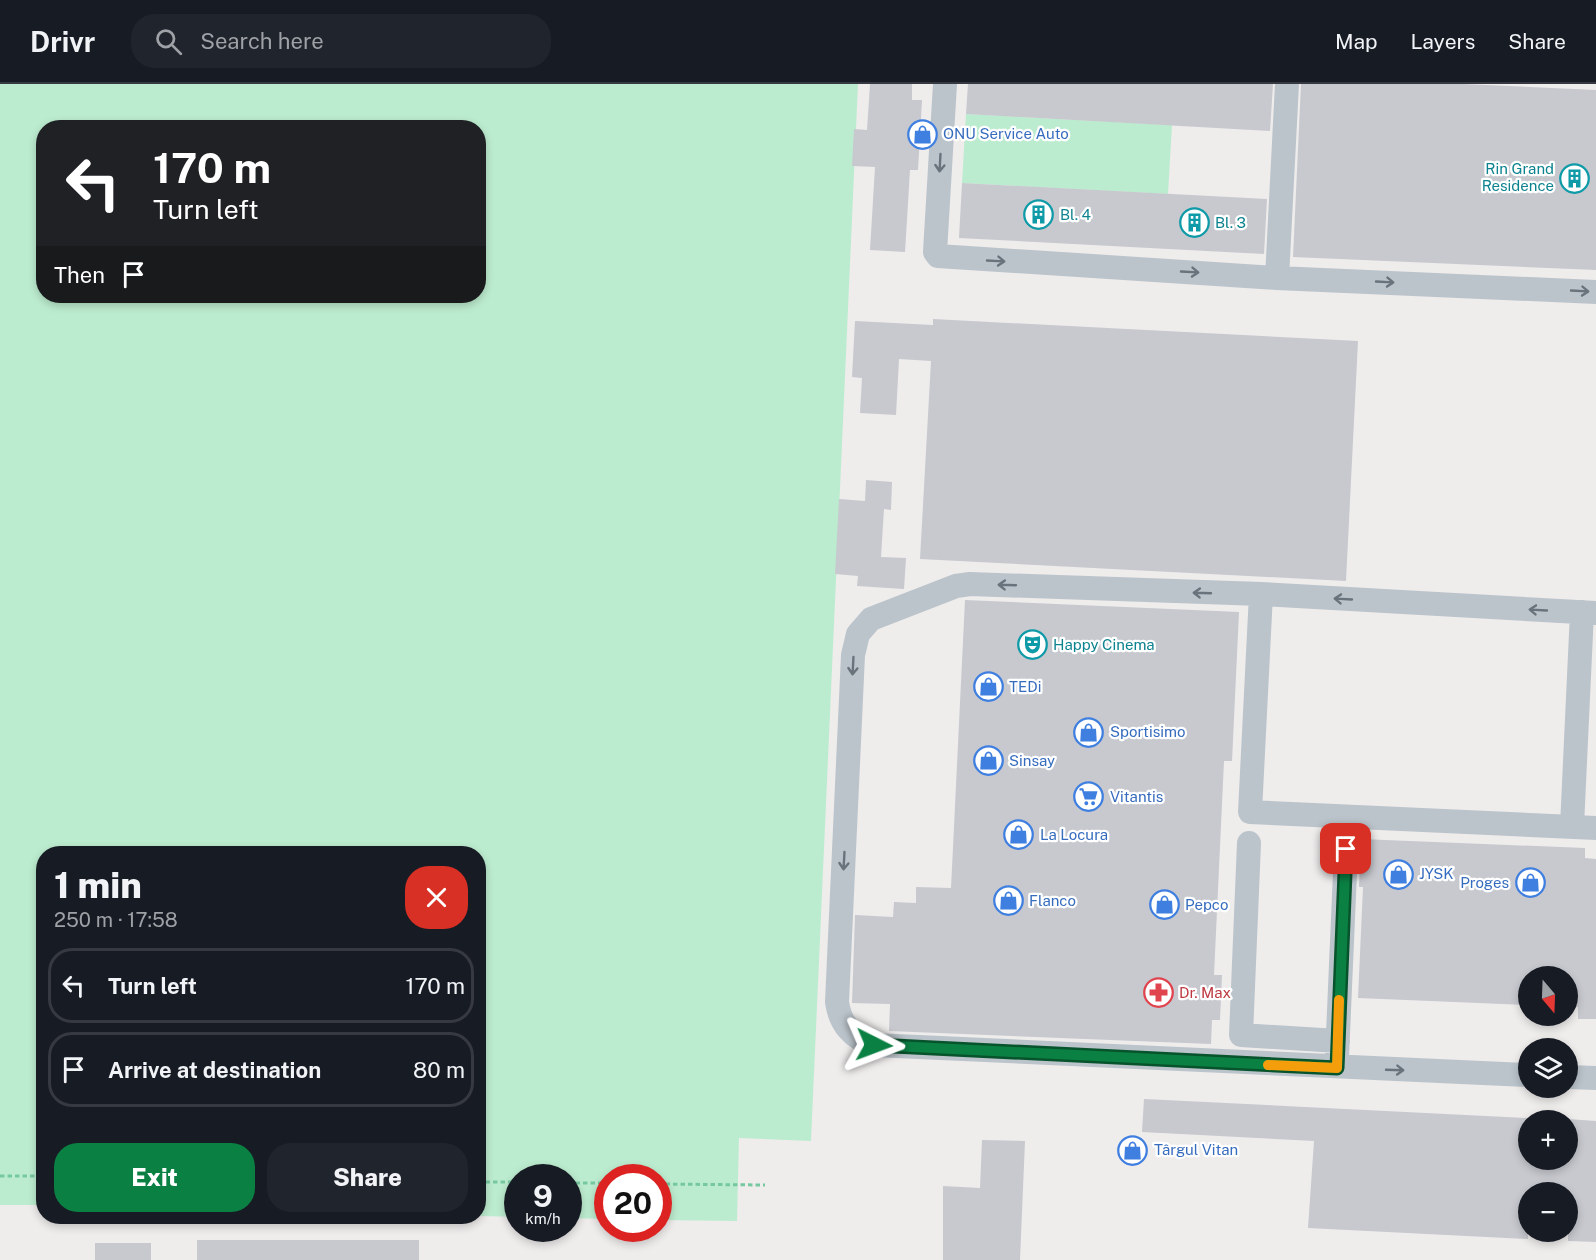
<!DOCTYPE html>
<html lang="en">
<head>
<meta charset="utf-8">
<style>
  body { margin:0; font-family:"Public Sans",sans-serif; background:#20242c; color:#f1f3f6; height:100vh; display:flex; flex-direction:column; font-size:22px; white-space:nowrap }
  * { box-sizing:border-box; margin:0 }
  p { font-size:20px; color:#9ea1a6 }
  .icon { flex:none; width:33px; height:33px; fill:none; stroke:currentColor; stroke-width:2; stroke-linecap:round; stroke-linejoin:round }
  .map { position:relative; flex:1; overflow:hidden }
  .details { position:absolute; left:36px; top:762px; width:450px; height:378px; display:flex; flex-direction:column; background:#171b24; border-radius:24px; box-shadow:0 3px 9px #0003 }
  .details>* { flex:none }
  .top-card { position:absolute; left:36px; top:36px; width:450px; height:183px; border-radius:24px; box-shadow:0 3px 9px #0003; background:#202124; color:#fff; overflow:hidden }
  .needle { width:39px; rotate:161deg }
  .fabs { position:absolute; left:1518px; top:882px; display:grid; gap:12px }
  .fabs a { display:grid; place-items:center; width:60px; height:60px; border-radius:50%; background:#171b24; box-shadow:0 3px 9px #0003; font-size:30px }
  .speed { position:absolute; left:504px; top:1080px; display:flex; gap:12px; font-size:30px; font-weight:700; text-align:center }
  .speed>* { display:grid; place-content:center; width:78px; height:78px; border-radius:50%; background:#171b24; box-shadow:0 3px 9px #0003; line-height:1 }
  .speed small { font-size:15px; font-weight:400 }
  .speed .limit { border:9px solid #d22; background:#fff; color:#111 }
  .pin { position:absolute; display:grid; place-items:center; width:51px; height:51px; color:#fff; margin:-26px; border-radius:12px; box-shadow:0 3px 9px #0006 }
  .me { position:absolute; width:66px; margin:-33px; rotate:93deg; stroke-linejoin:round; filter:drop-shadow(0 0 4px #0008) }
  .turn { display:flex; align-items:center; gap:21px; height:126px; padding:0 18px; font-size:27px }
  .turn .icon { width:78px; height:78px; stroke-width:2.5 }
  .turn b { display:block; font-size:42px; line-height:51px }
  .then { display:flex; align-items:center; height:57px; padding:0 18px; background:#0003; gap:12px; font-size:22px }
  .round { display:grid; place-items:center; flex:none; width:63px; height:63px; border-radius:24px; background:#20242c }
  .overview { display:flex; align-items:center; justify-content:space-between; height:102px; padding:0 18px }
  h1 { font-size:36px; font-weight:800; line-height:45px }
  .cta { display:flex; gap:12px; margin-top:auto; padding:12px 18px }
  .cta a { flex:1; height:69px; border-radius:24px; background:#0b8043; color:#fff; font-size:24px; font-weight:800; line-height:69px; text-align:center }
  .cta a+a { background:#20242c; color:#f1f3f6 }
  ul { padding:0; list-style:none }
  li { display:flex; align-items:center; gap:18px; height:75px; margin:0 12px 9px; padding:0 6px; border:3px solid #363941; border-radius:24px }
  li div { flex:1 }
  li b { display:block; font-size:22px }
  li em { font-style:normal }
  header { display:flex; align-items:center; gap:36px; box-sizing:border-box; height:84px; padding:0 30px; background:#171b24; border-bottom:2px solid #363941 }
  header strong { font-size:28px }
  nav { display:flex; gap:33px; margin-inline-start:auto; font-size:21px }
  .search { width:420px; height:54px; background:#20242c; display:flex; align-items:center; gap:15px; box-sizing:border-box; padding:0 21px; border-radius:24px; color:#9ea1a6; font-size:22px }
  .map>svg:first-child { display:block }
  .green { fill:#bceccf; fill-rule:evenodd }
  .building { fill:#c7c9cf }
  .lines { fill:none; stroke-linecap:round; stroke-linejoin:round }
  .path { stroke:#76c8a0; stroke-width:3; stroke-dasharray:4.5 3; stroke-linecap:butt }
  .minor { stroke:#bbc4cb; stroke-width:24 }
  .oneway { stroke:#69737b }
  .route-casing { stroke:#07532c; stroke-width:15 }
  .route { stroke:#0b8043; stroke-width:10 }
  .slow { stroke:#f59e0b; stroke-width:10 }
  .labels { text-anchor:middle; stroke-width:4.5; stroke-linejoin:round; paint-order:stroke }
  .shop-label { font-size:15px; fill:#366cbe; stroke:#fff; text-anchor:start }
  .culture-label { font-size:15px; fill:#0d838f; stroke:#fff; text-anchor:start }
  .health-label { font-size:15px; fill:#be3a42; stroke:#fff; text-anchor:start }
</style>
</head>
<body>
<header>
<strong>Drivr</strong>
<div class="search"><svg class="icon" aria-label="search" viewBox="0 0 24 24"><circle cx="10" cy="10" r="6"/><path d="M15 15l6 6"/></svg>Search here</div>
<nav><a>Map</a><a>Layers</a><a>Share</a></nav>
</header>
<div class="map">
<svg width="1596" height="1176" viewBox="0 0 1596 1176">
  <rect width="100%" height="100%" fill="#efecec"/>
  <path class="green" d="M0,0H858L811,1057L739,1054L737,1137L659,1136L658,1094H608L607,1135L569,1134L568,1094H518L517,1133L479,1132L478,770H44L43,1121H0ZM44,44H478V212H44Z
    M966,30L1172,41L1168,110L962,99Z"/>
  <path class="building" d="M870,0H912V16H922L918,86H910L905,168L870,166L875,83L852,82L854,45L867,46Z
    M968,0H1273L1270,47L966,30Z
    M1301,0H1464L1596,6V186L1293,173Z
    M962,99L1267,115L1264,170L959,154Z
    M933,235L1358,257L1346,497L920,475L931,277L899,275L896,331L860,329L862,294L852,293L855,237L933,241Z
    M866,396L892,398L891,426L884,425L881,473L906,474L904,505L857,502L858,492L835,490L839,415L865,417Z
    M965,516L1239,528L1232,677H1224L1214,891H1222L1220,936H1212L1211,960L889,947L890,920L852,919L855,831L893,833L894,818L916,819V803L951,804Z
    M1361,755L1585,764V774L1596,775V935H1578V923H1568V892H1528V921L1358,914L1363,803H1359Z
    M1144,1015L1528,1034V1076L1568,1077V1035L1596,1037V1158L1568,1157V1108H1528V1155L1308,1144L1314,1057L1142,1048Z
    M982,1056L1025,1057L1020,1176H943V1102L980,1104Z
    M197,1156H419V1176H197Z
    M95,1159H151V1176H95Z"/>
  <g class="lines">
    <path class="path" d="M0,1092H44
      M478,1098H518
      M568,1099H608
      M658,1100L765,1101"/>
    <path class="minor" d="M945,0L935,168L938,172L1277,194L1596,208
      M1277,194L1287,0
      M1261,510L1250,728L1596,744
      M1572,742L1582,528
      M1249,759L1241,951L1338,957
      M1337,973L1346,765
      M1528,991L874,961C853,955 840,940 837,918L853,571L858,550L871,535L956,502L970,500L1261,510L1596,529
      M1568,993L1596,994"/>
  </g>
  <defs><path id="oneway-shaft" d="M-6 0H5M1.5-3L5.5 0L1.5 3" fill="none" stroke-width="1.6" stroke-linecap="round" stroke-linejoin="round" transform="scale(1.5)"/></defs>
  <g class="oneway">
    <use href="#oneway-shaft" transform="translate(940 79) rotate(93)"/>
    <use href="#oneway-shaft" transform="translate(996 177) rotate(3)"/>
    <use href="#oneway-shaft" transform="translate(1190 188) rotate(3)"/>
    <use href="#oneway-shaft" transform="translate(1385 198) rotate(3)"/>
    <use href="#oneway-shaft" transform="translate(1580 207) rotate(3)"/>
    <use href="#oneway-shaft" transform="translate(1007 501) rotate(-178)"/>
    <use href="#oneway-shaft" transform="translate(1202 509) rotate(-178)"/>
    <use href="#oneway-shaft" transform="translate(1343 515) rotate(-177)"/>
    <use href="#oneway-shaft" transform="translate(1538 526) rotate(-177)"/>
    <use href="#oneway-shaft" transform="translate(853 582) rotate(93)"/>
    <use href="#oneway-shaft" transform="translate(844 777) rotate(93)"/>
    <use href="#oneway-shaft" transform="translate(1395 986) rotate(2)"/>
  </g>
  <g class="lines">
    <defs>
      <path id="route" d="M874,961L1337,984L1346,765"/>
    </defs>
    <use href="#route" class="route-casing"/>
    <use href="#route" class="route"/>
    <path class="slow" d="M1268,981L1337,984L1339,916"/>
  </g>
  <defs>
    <symbol id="shop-ring" viewBox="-11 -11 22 22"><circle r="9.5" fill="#fff" stroke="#3f7fe0" stroke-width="1.5"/><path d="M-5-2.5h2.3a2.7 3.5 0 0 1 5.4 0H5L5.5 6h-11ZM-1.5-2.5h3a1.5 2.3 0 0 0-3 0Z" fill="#3f7fe0"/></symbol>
    <symbol id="building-ring" viewBox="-11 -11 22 22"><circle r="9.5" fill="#fff" stroke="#0f9aa8" stroke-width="1.5"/><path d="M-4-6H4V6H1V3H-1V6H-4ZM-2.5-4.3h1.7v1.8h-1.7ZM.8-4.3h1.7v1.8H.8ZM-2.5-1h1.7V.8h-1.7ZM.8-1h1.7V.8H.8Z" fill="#0f9aa8"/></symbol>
    <symbol id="theatre-ring" viewBox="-11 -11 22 22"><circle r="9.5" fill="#fff" stroke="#0f9aa8" stroke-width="1.5"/><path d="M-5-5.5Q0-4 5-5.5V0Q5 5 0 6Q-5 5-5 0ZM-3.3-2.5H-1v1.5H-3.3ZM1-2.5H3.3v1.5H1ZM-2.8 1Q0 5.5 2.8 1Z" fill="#0f9aa8"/></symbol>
    <symbol id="supermarket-ring" viewBox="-11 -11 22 22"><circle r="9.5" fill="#fff" stroke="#3f7fe0" stroke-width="1.5"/><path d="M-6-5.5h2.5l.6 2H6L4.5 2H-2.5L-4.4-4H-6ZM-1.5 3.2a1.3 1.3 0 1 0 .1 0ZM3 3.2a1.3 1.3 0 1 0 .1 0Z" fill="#3f7fe0"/></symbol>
    <symbol id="pharmacy-ring" viewBox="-11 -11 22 22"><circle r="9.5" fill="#fff" stroke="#e0444e" stroke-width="1.5"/><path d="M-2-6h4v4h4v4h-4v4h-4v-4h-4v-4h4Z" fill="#e0444e"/></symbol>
  </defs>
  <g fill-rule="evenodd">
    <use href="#shop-ring" x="906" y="34" width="33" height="33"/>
    <use href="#building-ring" x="1558" y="78" width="33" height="33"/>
    <use href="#building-ring" x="1022" y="114" width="33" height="33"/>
    <use href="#building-ring" x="1178" y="122" width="33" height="33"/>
    <use href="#theatre-ring" x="1016" y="544" width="33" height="33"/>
    <use href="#shop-ring" x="972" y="586" width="33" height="33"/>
    <use href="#shop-ring" x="1072" y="632" width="33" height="33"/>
    <use href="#shop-ring" x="972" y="660" width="33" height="33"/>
    <use href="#supermarket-ring" x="1072" y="696" width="33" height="33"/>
    <use href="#shop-ring" x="1002" y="734" width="33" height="33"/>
    <use href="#shop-ring" x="1382" y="774" width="33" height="33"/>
    <use href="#shop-ring" x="1514" y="782" width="33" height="33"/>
    <use href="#shop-ring" x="992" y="800" width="33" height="33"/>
    <use href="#shop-ring" x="1148" y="804" width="33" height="33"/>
    <use href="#pharmacy-ring" x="1142" y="892" width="33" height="33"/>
    <use href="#shop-ring" x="1116" y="1050" width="33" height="33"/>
  </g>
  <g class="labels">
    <g class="shop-label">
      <text x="943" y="55">ONU Service Auto</text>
      <text x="1009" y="608">TEDi</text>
      <text x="1110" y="653">Sportisimo</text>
      <text x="1009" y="682">Sinsay</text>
      <text x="1110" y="718">Vitantis</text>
      <text x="1040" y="756">La Locura</text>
      <text x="1419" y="795">JYSK</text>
      <text x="1509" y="804" text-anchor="end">Proges</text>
      <text x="1029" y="822">Flanco</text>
      <text x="1185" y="826">Pepco</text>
      <text x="1154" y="1071">Târgul Vitan</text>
    </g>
    <g class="culture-label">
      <text x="1554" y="90" text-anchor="end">Rin Grand<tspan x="1554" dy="17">Residence</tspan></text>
      <text x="1060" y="136">Bl. 4</text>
      <text x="1215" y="144">Bl. 3</text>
      <text x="1053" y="566">Happy Cinema</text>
    </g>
    <g class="health-label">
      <text x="1179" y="914">Dr. Max</text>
    </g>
  </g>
</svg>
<div class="fabs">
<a><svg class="needle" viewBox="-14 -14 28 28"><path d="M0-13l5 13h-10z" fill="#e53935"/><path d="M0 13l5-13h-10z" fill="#9ea1a6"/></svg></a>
<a><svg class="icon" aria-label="layers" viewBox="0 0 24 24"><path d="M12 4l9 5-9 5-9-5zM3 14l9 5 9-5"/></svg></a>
<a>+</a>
<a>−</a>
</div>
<div class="speed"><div>9<small>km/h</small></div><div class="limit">20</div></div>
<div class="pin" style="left:1346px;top:765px;background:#d93025"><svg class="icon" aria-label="arrive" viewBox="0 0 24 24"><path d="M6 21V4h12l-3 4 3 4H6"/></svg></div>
<svg class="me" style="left:874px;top:961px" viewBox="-20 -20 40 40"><path d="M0-17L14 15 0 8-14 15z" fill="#0b8043" stroke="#fff" stroke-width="4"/></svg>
<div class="top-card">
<div class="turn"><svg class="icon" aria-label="left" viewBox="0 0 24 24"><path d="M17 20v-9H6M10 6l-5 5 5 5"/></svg><div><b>170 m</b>Turn left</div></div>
<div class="then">Then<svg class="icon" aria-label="arrive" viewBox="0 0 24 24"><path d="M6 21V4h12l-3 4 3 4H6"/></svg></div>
</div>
<section class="details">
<div class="overview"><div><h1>1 min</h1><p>250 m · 17:58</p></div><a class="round" style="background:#d93025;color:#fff"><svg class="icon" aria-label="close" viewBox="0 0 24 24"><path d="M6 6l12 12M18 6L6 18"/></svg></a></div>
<ul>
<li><svg class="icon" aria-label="left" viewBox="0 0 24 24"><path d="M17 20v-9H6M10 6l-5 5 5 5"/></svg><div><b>Turn left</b></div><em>170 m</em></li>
<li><svg class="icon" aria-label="arrive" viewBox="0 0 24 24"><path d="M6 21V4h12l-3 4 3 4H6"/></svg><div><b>Arrive at destination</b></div><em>80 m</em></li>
</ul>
<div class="cta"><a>Exit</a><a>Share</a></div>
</section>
</div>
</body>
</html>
